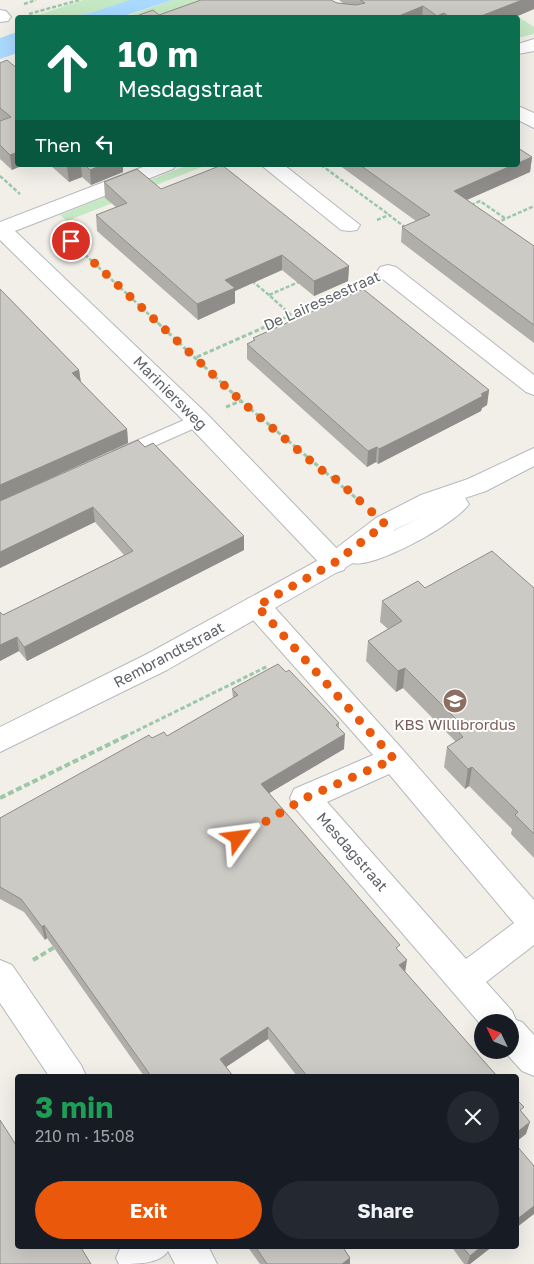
<!DOCTYPE html>
<html lang="en">
<head>
<meta charset="utf-8">
<style>
  body { margin:0; font-family:"Golos Text",sans-serif; background:#242831; color:#f1f3f6; height:100vh; display:flex; flex-direction:column; font-size:19px; white-space:nowrap }
  * { box-sizing:border-box; margin:0 }
  p { font-size:16px; color:#9ea1a6 }
  .icon { flex:none; width:28px; height:28px; fill:none; stroke:currentColor; stroke-width:2; stroke-linecap:round; stroke-linejoin:round }
  .map { position:relative; flex:1; overflow:hidden }
  .panel { position:absolute; left:15px; top:1074px; width:504px; height:175px; display:flex; flex-direction:column; background:#171b24; border-radius:5px; box-shadow:0 5px 20px #0002 }
  .panel>* { flex:none }
  .banner { position:absolute; left:15px; top:15px; width:505px; height:152px; border-radius:5px; box-shadow:0 5px 20px #0002; background:#0b6e4f; color:#fff; overflow:hidden }
  .needle { width:32px; rotate:313deg }
  .controls { position:absolute; left:474px; top:1014px; display:grid; gap:10px }
  .controls a { display:grid; place-items:center; width:45px; height:45px; border-radius:50%; background:#171b24; box-shadow:0 5px 20px #0002; font-size:25px }
  .pin { position:absolute; display:grid; place-items:center; width:42px; height:42px; color:#fff; margin:-21px; border:2px solid #fff; border-radius:50%; box-shadow:0 1px 5px #0007 }
  .me { position:absolute; width:55px; margin:-28px; rotate:59deg; stroke-linejoin:round; filter:drop-shadow(0 0 4px #0008) }
  .turn { display:flex; align-items:center; gap:18px; height:105px; padding:0 20px; font-size:22px }
  .turn .icon { width:65px; height:65px; stroke-width:2.5 }
  .turn b { display:block; font-size:35px; line-height:42px }
  .then { display:flex; align-items:center; height:48px; padding:0 20px; background:#0003; gap:10px; font-size:19px }
  .round { display:grid; place-items:center; flex:none; width:52px; height:52px; border-radius:26px; background:#242831 }
  .summary { display:flex; align-items:center; justify-content:space-between; height:85px; padding:0 20px }
  h1 { font-size:30px; font-weight:700; line-height:38px; color:#1e9e55 }
  .button { display:flex; gap:10px; margin-top:auto; padding:10px 20px }
  .button a { flex:1; height:58px; border-radius:30px; background:#ea580c; color:#fff; font-size:20px; font-weight:700; line-height:58px; text-align:center }
  .button a+a { background:#242831; color:#f1f3f6 }
  .map>svg:first-child { display:block }
  .green { fill:#c5e8c5 }
  .water { fill:#aadaff }
  .lines { fill:none; stroke-linecap:round; stroke-linejoin:round }
  .lane-casing { stroke:#b5b8bc; stroke-width:2 }
  .street-casing { stroke:#b5b8bc; stroke-width:2 }
  .secondary-casing { stroke:#b6babf; stroke-width:2 }
  .path-far2 { stroke:#9cc7a9; stroke-width:2.5; stroke-dasharray:4 2; stroke-linecap:butt }
  .path-far1 { stroke:#9cc7a9; stroke-width:3; stroke-dasharray:4.5 2.5; stroke-linecap:butt }
  .path { stroke:#9cc7a9; stroke-width:4; stroke-dasharray:6 3; stroke-linecap:butt }
  .lane { fill:#fff; fill-rule:evenodd }
  .street { fill:#fff; fill-rule:evenodd }
  .secondary { fill:#fff; fill-rule:evenodd }
  .wall { fill:#afaea9 }
  .shaded-wall { fill:#8f8d8a }
  .building { fill:#cccac5; stroke:#8f8d8a }
  .route { stroke:#ea580c; stroke-width:9; stroke-dasharray:0 16.2 }
  .labels { text-anchor:middle; stroke-width:4; stroke-linejoin:round; paint-order:stroke }
  .street-label { font-size:15px; fill:#5f6368; stroke:#fff }
  .education-label { font-size:15px; fill:#785e54; stroke:#fff }
</style>
</head>
<body>
<div class="map">
<svg width="534" height="1264" viewBox="0 0 534 1264">
  <rect width="100%" height="100%" fill="#f1efe8"/>
  <path class="green" d="M83,0H129L87,14L63,18L21,16L41,14Z
    M172,0H212L162,17L121,18Z
    M517,16L534,27V34L518,38V18L513,17Z
    M188,165H207L156,185L150,180Z
    M143,182L150,188L67,221L60,215Z"/>
  <path class="water" d="M129,0H172L121,17H63L87,14Z
    M17,32V53L0,59V38Z"/>
  <g class="lines">
    <defs>
      <path id="lane" d="M198,414L204,416L206,420L204,424L125,459H113L111,455L113,451Z"/>
      <path id="street" d="M0,10L6,11L11,17L8,21L0,22Z
        M534,39V51L518,54V44Z
        M518,106L534,113V128L518,120Z
        M148,165H176L173,169L15,231L207,414L344,556L348,563L344,570L335,573L326,570L189,426L0,240V222Z
        M261,165H284L360,225L357,230L349,231L341,230Z
        M388,265L396,267L534,375V395L526,392L380,277L377,272L380,267Z
        M257,596L267,599L404,751L534,900V945L486,982L512,1011L516,1020L522,1022L534,1035V1076L522,1071L503,1050H510V1022H482V1026L294,807L290,798L294,789L373,755L247,613L243,606L247,599ZM389,774L514,923L466,959L327,802Z
        M0,960L12,965L81,1065L86,1076H49L0,1003Z
        M121,1246H208L217,1264H175L168,1251C160,1264 137,1264 119,1264L116,1258Z"/>
      <path id="secondary" d="M534,448V466L486,491L465,498L469,504C457,523 374,569 353,563L167,670L0,752V727L147,654L326,556L376,518L421,495L468,479ZM421,517L393,531L394,530Z"/>
    </defs>
    <use href="#lane" class="lane-casing"/>
    <use href="#street" class="street-casing"/>
    <use href="#secondary" class="secondary-casing"/>
    <path class="path-far2" d="M24,4L36,0
      M29,14L79,0
      M321,165L388,214
      M0,176L20,194
      M471,205L480,201L506,219
      M377,220L389,215L406,228
      M496,223L534,206
      M63,234L159,324
      M252,281L269,295
      M291,315L269,295L301,281
      M271,324L363,283"/>
    <path class="path-far1" d="M158,323L241,401L363,504
      M197,357L274,323
      M226,407L241,401
      M124,737L268,666"/>
    <path class="path" d="M0,798L126,736
      M33,960L55,947"/>
    <use href="#lane" class="lane"/>
    <use href="#street" class="street"/>
    <use href="#secondary" class="secondary"/>
  </g>
  <path class="wall" d="M339,0H534V9L513,18H131L159,15L337,3L344,4Z
    M0,63L18,69L12,170L0,159Z
    M532,157L530,172L467,200L534,246V343L401,242L402,227L416,221L339,165H518Z
    M50,165H123V172L91,185L82,177L69,182Z
    M104,182L161,189L349,266L348,281L314,296L282,270L235,291V303L198,320L97,231L96,215L116,207L105,198Z
    M0,289L79,370L81,382L127,429L128,443L25,490L138,440L145,447L153,443L244,536V550L27,661L19,651L0,661V612L3,615L124,555L95,522L0,568Z
    M253,338L489,390L487,405L482,408L481,411L378,464L376,462L367,467L247,359V344L254,341Z
    M425,588H534V858L511,834L512,829L469,786L465,789L444,767L447,747L455,742V741L403,688L396,692L366,661L368,641L388,629L380,622L382,601Z
    M232,689L339,723V728L344,749L269,793L399,951L405,972L497,1076H297L268,1039L226,1067L233,1076H144L47,938L45,940L24,912L0,899V818L152,738L167,736L233,698Z
    M247,1246H342L350,1258V1264H260Z
    M451,1246H493L470,1264H464Z"/>
  <path class="shaded-wall" d="M522,0H534V9L513,18H476Z
    M423,6L422,18H394Z
    M444,13L443,18H437V16Z
    M18,152V165H24L12,170L10,155Z
    M532,157L530,172L453,206L454,191L513,165H518V163Z
    M71,165H81L82,177L69,182L67,167Z
    M102,165H123V172L91,185L90,170Z
    M282,255V270L235,291V303L198,320L197,304L225,280Z
    M349,266L348,281L314,296V281Z
    M79,370L81,384L72,373Z
    M489,390L487,405L482,408L481,411L378,464L379,449Z
    M127,429L128,443L0,501V485Z
    M377,447L376,462L367,467L368,451Z
    M93,507L95,522L0,568V552Z
    M244,536V550L27,661L24,647Z
    M17,637L19,651L0,661V645Z
    M405,668L403,688L396,692L398,671Z
    M345,734L344,749L261,798V784Z
    M472,767L469,786L465,789L468,769Z
    M44,925L47,938L45,940L42,927Z
    M407,960L405,973L399,965Z
    M268,1027V1039L220,1071V1059Z
    M530,1122L526,1134L516,1142V1133Z
    M534,1206V1214L516,1228V1220Z
    M482,1246H493L470,1264H467L470,1256Z
    M350,1258V1264H342Z"/>
  <path class="building" d="M201,0H331L337,3L356,5L365,3L360,0H522L476,18H451L444,13L437,16L423,6L394,18H131L153,10L159,15Z
    M7,60L18,69V152L10,155L0,145V121L11,117L0,108V63Z
    M518,148L532,157L518,163Z
    M85,165H102L90,170Z
    M222,165L349,266L314,281L282,255L225,280L235,288L197,304L96,215L127,203L104,182L137,169L161,189Z
    M360,165H513L454,191L534,246V325L402,227L430,215Z
    M0,289L79,370L72,373L127,429L0,485Z
    M363,289L489,390L481,394L483,396L443,417L379,449L377,447L368,451L247,344L255,340L253,338Z
    M138,440L145,447L153,443L244,536L24,647L17,637L0,645V612L3,615L133,551L93,507L0,552V501Z
    M492,551L534,588V834L515,815L518,812L472,767L468,769L447,747L463,737L457,730L463,726L405,668L398,671L368,641L402,621L382,601L418,581L425,588Z
    M278,664L286,672L289,670L326,709L339,723L336,725L345,734L261,784L400,945L396,948L407,960L399,965L497,1076H307L268,1027L220,1059L233,1076H151L44,925L42,927L21,899L0,887V818L149,735L152,738L164,732L167,736L238,695L232,689Z
    M516,1099L524,1107L520,1110L530,1122L516,1133Z
    M0,1120L18,1148V1246H80L91,1264H0Z
    M516,1145L534,1166V1206L516,1220Z
    M255,1246H342L350,1258L342,1264H267Z
    M462,1246H482L470,1256Z"/>
  <g class="lines">
    <path class="route" d="M71,241L241,401L320,469L337,480L385,524L334,563L257,606L394,759L305,798L238,838"/>
  </g>
  <defs>
    <symbol id="school-disc" viewBox="-11 -11 22 22"><circle r="9.5" fill="#8d6e63" stroke="#fff"/><path d="M0-5L7-2L0 1L-7-2ZM-4 1L0 2.5L4 1V4Q0 6-4 4Z" fill="#fff"/></symbol>
  </defs>
  <g fill-rule="evenodd">
    <use href="#school-disc" x="441" y="687" width="28" height="28"/>
  </g>
  <g class="labels">
    <g class="street-label">
      <text transform="translate(322 301) rotate(-24)" y="5">De Lairessestraat</text>
      <text transform="translate(170 393) rotate(45)" y="5">Mariniersweg</text>
      <text transform="translate(169 655) rotate(-28)" y="5">Rembrandtstraat</text>
      <text transform="translate(352 852) rotate(49)" y="5">Mesdagstraat</text>
    </g>
    <g class="education-label">
      <text x="455" y="730">KBS Willibrordus</text>
    </g>
  </g>
</svg>
<div class="controls">
<a><svg class="needle" viewBox="-14 -14 28 28"><path d="M0-13l5 13h-10z" fill="#e53935"/><path d="M0 13l5-13h-10z" fill="#9ea1a6"/></svg></a>
</div>
<div class="pin" style="left:71px;top:241px;background:#d93025"><svg class="icon" aria-label="arrive" viewBox="0 0 24 24"><path d="M6 21V4h12l-3 4 3 4H6"/></svg></div>
<svg class="me" style="left:238px;top:838px" viewBox="-20 -20 40 40"><path d="M0-17L14 15 0 8-14 15z" fill="#ea580c" stroke="#fff" stroke-width="4"/></svg>
<div class="banner">
<div class="turn"><svg class="icon" aria-label="ahead" viewBox="0 0 24 24"><path d="M12 20V5M6 11l6-6 6 6"/></svg><div><b>10 m</b>Mesdagstraat</div></div>
<div class="then">Then<svg class="icon" aria-label="left" viewBox="0 0 24 24"><path d="M17 20v-9H6M10 6l-5 5 5 5"/></svg></div>
</div>
<section class="panel">
<div class="summary"><div><h1>3 min</h1><p>210 m · 15:08</p></div><a class="round"><svg class="icon" aria-label="close" viewBox="0 0 24 24"><path d="M6 6l12 12M18 6L6 18"/></svg></a></div>
<div class="button"><a>Exit</a><a>Share</a></div>
</section>
</div>
</body>
</html>
